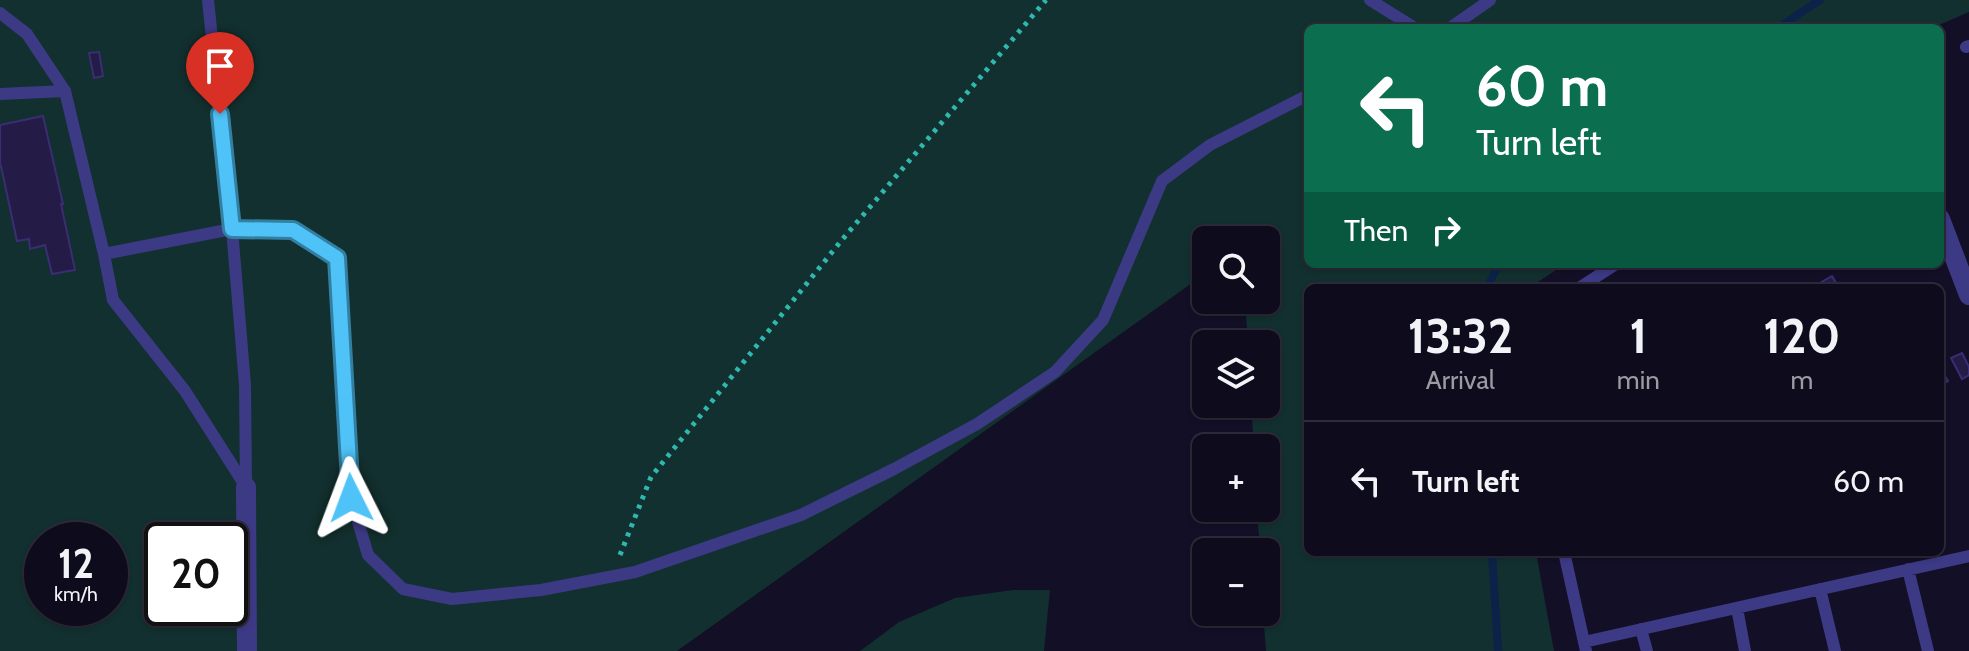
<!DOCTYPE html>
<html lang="en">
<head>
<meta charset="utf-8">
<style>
  body { margin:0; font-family:Cabin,sans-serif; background:#1c1929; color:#f1f3f6; height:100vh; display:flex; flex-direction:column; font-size:30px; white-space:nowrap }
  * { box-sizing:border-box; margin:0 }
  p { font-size:26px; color:#9b9ba3 }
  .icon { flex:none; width:44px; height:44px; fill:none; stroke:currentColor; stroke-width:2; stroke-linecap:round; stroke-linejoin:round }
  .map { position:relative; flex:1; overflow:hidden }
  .side { position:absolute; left:1304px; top:284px; width:640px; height:272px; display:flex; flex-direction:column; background:#0e0b1c; border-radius:12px; box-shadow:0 2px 6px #0004,0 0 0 2px #2e2b3b }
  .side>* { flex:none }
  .banner { position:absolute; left:1304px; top:24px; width:640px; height:244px; border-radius:12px; box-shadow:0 2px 6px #0004,0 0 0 2px #2e2b3b; background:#0b6e4f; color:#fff; overflow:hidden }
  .tools { position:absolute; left:1192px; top:226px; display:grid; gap:16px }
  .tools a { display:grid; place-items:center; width:88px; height:88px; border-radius:12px; background:#0e0b1c; box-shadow:0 2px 6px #0004,0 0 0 2px #2e2b3b; font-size:40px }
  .speed { position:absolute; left:24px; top:522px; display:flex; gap:16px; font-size:40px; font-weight:700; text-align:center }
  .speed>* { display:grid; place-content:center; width:104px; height:104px; border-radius:50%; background:#0e0b1c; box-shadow:0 2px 6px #0004,0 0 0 2px #2e2b3b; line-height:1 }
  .speed small { font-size:20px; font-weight:400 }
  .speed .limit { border:4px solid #111; border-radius:12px; background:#fff; color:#111 }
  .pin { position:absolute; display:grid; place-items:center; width:68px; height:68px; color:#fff; margin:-82px -34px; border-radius:50% 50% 50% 0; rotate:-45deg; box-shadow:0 0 8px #0007 }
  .pin .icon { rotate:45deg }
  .me { position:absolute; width:88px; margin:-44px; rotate:357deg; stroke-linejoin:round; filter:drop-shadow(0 0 6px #0008) }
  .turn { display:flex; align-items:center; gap:28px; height:168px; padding:0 40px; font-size:36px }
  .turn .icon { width:104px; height:104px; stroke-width:2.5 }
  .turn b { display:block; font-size:56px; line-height:68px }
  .then { display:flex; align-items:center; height:76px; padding:0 40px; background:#0003; gap:16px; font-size:30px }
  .eta { display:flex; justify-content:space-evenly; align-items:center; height:136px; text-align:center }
  .eta b { font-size:48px; font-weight:700; line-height:56px }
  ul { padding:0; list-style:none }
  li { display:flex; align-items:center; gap:24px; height:120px; padding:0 40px; border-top:2px solid #2e2b3b }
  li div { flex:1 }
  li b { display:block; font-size:30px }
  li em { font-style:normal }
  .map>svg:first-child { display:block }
  .green { fill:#12302f; fill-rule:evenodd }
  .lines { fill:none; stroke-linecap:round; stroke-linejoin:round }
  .stream { stroke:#0c2248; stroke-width:8 }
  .building { fill:#241b47; stroke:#3b2d73; stroke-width:2 }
  .path { stroke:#2fb8b0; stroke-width:5; stroke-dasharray:4 6; stroke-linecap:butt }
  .lane { stroke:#3d3a85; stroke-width:12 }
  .street { stroke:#3d3a85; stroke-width:20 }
  .route-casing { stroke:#337fa1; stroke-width:20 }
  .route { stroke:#4fc3f7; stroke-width:14 }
</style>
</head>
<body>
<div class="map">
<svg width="1969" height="651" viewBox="0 0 1969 651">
  <rect width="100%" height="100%" fill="#130f26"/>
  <path class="green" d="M0,0H1969V12L1932,28H1308V264H1565L1529,288H1308V552H1536L1554,651H1266L1263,612H1266V552H1260L1257,508H1266V448H1254L1251,404H1266V344H1248L1245,300H1266V240H1206V273L677,651H0ZM42,540H110V608H42ZM162,540H230V608H162Z
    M1013,590H1050L1044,651H860L899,622L955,598Z"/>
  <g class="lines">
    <path class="stream" d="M1778,28L1820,0
      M1487,288L1499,264
      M1492,552L1498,651"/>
  </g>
  <path class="building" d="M99,52L103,76L94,78L89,53Z
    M43,116L63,204H61L75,270L52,274L45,245L30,249L29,239L17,241L1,166H0V125Z
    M1832,276L1839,288H1821L1818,284Z
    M1962,353L1969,367V375L1962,379L1951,358Z
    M1940,368L1948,381L1940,386Z"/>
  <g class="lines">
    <path class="path" d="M620,555L651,477L841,241L1046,0"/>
    <path class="lane" d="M208,0L232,229L245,385L246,487
      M1370,0L1415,28
      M0,13L27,34L65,91L104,254L232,229L293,230L337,258L351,498L368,555L403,589L452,599L541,590L635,572L801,515L894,469L977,424L1055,372L1103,320L1162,181L1210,145L1308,95
      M1450,28L1490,0
      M1966,47L1969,46
      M0,94L65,91
      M104,254L113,300L185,391L246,487
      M1579,288L1616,264
      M1564,552L1586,651
      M1908,569L1928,651
      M1820,589L1835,651
      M1737,608L1745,651
      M1641,629L1647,651
      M1584,642L1969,556"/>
    <path class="street" d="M1940,219L1969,295
      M246,487L247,651"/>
  </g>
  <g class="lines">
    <defs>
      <path id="route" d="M220,114L232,229L293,230L337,258L351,498"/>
    </defs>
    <use href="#route" class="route-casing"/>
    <use href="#route" class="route"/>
  </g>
</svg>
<div class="tools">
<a><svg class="icon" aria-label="search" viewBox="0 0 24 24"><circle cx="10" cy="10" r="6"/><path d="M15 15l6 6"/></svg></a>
<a><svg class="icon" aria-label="layers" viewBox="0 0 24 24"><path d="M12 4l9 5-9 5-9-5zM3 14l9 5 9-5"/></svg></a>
<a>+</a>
<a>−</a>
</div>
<div class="speed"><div>12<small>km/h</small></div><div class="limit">20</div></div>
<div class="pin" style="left:220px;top:114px;background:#d93025"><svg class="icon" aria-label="arrive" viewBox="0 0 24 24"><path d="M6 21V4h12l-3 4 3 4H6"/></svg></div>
<svg class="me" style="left:351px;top:498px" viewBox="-20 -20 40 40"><path d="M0-17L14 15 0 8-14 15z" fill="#4fc3f7" stroke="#fff" stroke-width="4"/></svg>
<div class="banner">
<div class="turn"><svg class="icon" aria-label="left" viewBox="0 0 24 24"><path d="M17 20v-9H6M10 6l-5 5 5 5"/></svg><div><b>60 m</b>Turn left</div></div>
<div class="then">Then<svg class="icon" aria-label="right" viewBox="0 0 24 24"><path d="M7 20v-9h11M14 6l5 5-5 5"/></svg></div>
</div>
<section class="side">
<div class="eta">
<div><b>13:32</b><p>Arrival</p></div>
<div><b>1</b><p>min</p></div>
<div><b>120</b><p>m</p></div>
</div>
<ul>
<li><svg class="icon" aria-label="left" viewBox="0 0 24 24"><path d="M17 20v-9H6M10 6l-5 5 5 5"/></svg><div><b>Turn left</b></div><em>60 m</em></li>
</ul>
</section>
</div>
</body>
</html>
